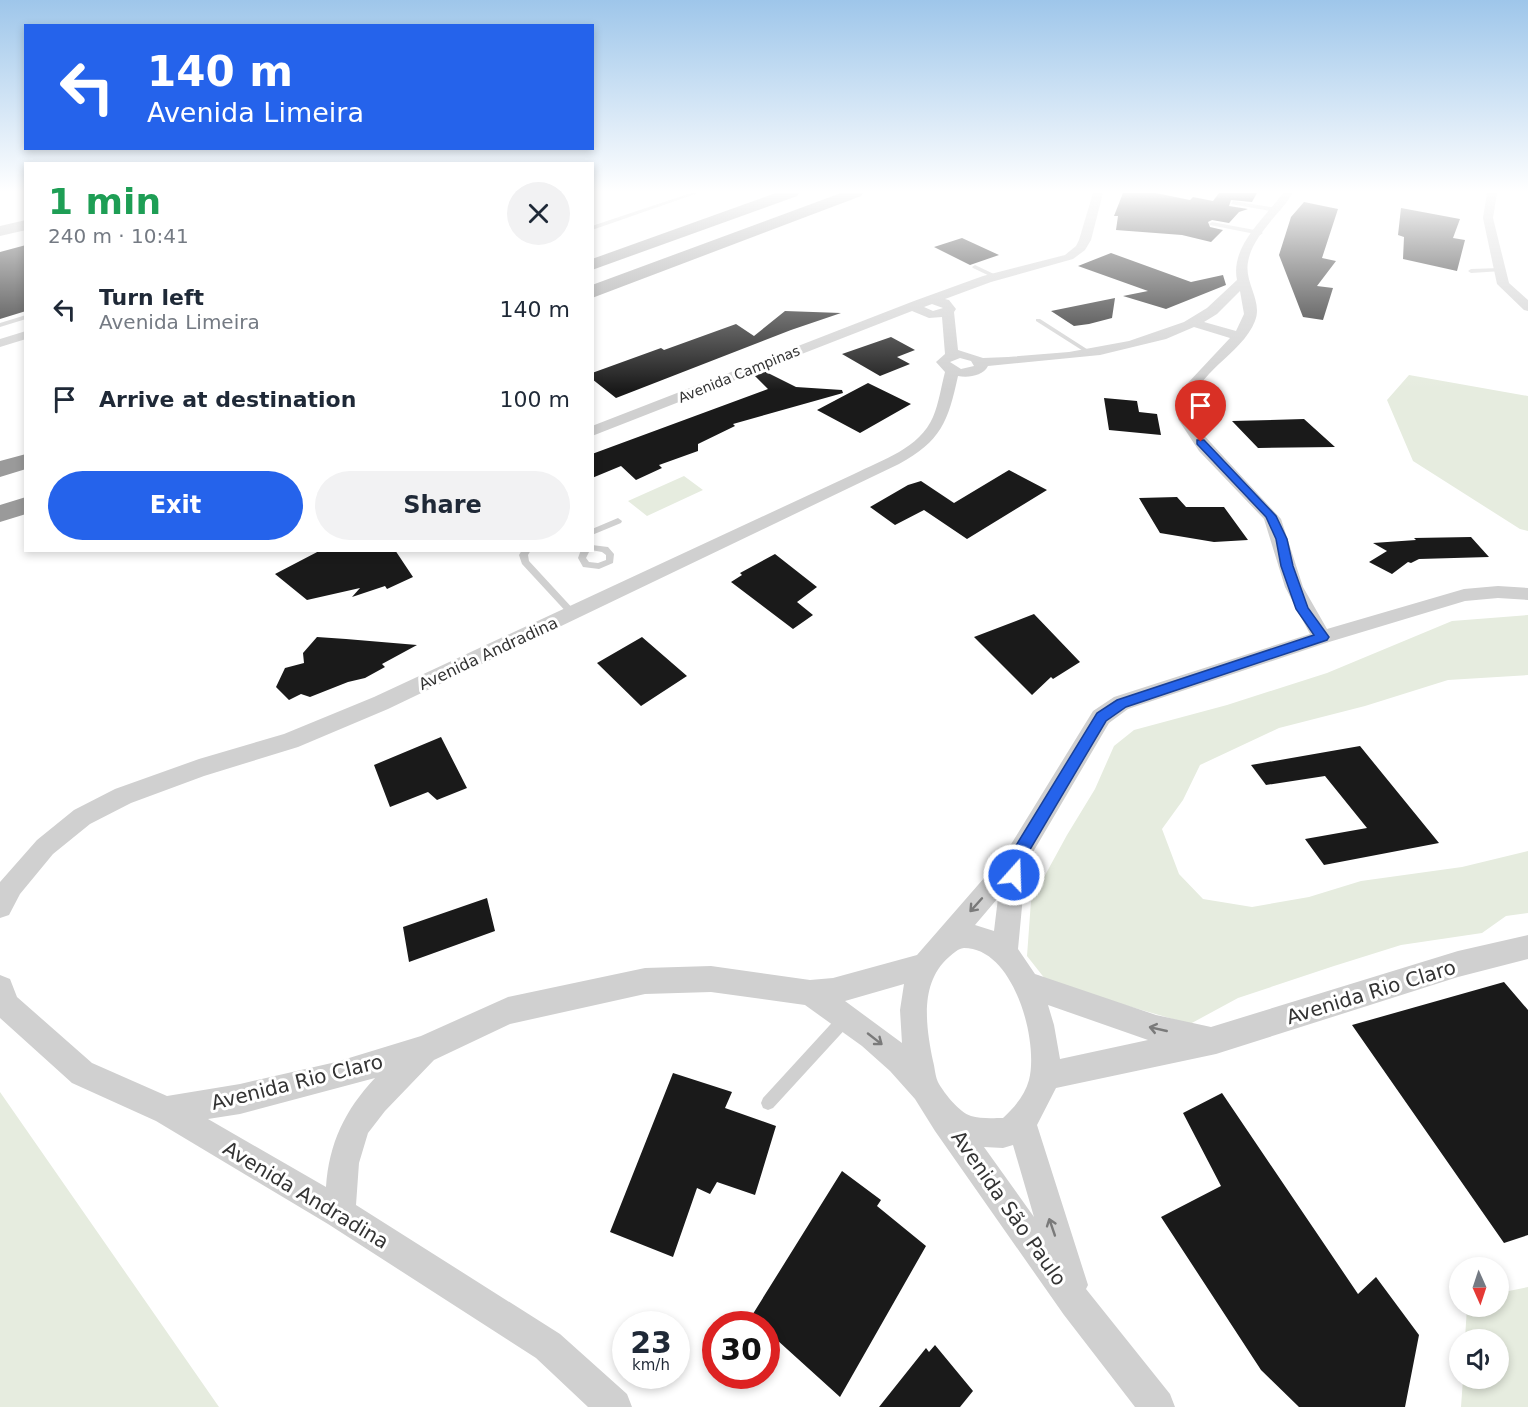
<!DOCTYPE html>
<html lang="en">
<head>
<meta charset="utf-8">
<style>
  body { margin:0; font-family:"DejaVu Sans",sans-serif; background:#f2f2f3; color:#1f2937; height:100vh; display:flex; flex-direction:column; font-size:22px; white-space:nowrap }
  * { box-sizing:border-box; margin:0 }
  p { font-size:20px; color:#747a83 }
  .icon { flex:none; width:33px; height:33px; fill:none; stroke:currentColor; stroke-width:2; stroke-linecap:round; stroke-linejoin:round }
  .map { position:relative; flex:1; overflow:hidden }
  .drawer { position:absolute; left:24px; top:162px; width:570px; height:390px; display:flex; flex-direction:column; background:#fff; border-radius:0px; box-shadow:0 3px 9px #0003 }
  .drawer>* { flex:none }
  .hud { position:absolute; left:24px; top:24px; width:570px; height:126px; border-radius:0px; box-shadow:0 3px 9px #0003; background:#2563eb; color:#fff; overflow:hidden }
  .needle { width:39px; rotate:177deg }
  .fabs { position:absolute; left:1449px; top:1257px; display:grid; gap:12px }
  .fabs a { display:grid; place-items:center; width:60px; height:60px; border-radius:50%; background:#fff; box-shadow:0 3px 9px #0003; font-size:30px }
  .speed { position:absolute; left:612px; top:1311px; display:flex; gap:12px; font-size:30px; font-weight:700; text-align:center }
  .speed>* { display:grid; place-content:center; width:78px; height:78px; border-radius:50%; background:#fff; box-shadow:0 3px 9px #0003; line-height:1 }
  .speed small { font-size:15px; font-weight:400 }
  .speed .limit { border:9px solid #d22; background:#fff; color:#111 }
  .pin { position:absolute; display:grid; place-items:center; width:51px; height:51px; color:#fff; margin:-62px -26px; border-radius:50% 50% 50% 0; rotate:-45deg; box-shadow:0 0 6px #0007 }
  .pin .icon { rotate:45deg }
  .me { position:absolute; width:66px; margin:-33px; rotate:20deg; stroke-linejoin:round; filter:drop-shadow(0 0 4px #0008) }
  .turn { display:flex; align-items:center; gap:21px; height:126px; padding:0 24px; font-size:27px }
  .turn .icon { width:78px; height:78px; stroke-width:2.5 }
  .turn b { display:block; font-size:42px; line-height:51px }
  .round { display:grid; place-items:center; flex:none; width:63px; height:63px; border-radius:32px; background:#f2f2f3 }
  .summary { display:flex; align-items:center; justify-content:space-between; height:102px; padding:0 24px }
  h1 { font-size:36px; font-weight:700; line-height:45px; color:#1e9e55 }
  .button { display:flex; gap:12px; margin-top:auto; padding:12px 24px }
  .button a { flex:1; height:69px; border-radius:36px; background:#2563eb; color:#fff; font-size:24px; font-weight:700; line-height:69px; text-align:center }
  .button a+a { background:#f2f2f3; color:#1f2937 }
  ul { padding:0; list-style:none }
  li { display:flex; align-items:center; gap:18px; height:90px; padding:0 24px }
  li div { flex:1 }
  li b { display:block; font-size:22px }
  li em { font-style:normal }
  .map>svg:first-child { display:block }
  .green { fill:#e6ecdf }
  .building { fill:#1a1a1a }
  .lines { fill:none; stroke-linecap:round; stroke-linejoin:round }
  .service { fill:#d0d0d0; fill-rule:evenodd }
  .minor { fill:#d0d0d0; fill-rule:evenodd }
  .secondary { fill:#bdbdbd; fill-rule:evenodd }
  .motorway { fill:#9a9a9a; fill-rule:evenodd }
  .oneway { stroke:#7a7a7a }
  .route { fill:#2563eb; stroke:#184099; stroke-width:1.5 }
  .labels { text-anchor:middle; stroke-width:6; stroke-linejoin:round; paint-order:stroke }
  .far-street-label { font-size:14px; fill:#333; stroke:#fff }
  .street-label { font-size:16px; fill:#333; stroke:#fff }
  .near-street-label { font-size:20px; fill:#333; stroke:#fff }
</style>
</head>
<body>
<div class="map">
<svg width="1528" height="1407" viewBox="0 0 1528 1407">
  <rect width="100%" height="100%" fill="#fff"/>
  <path class="green" d="M1409,375L1528,396V531L1520,529L1413,461L1387,400Z
    M684,476L703,490L647,516L628,501Z
    M1528,615V675L1448,680L1365,706L1279,728L1200,765L1183,800L1162,829L1179,874L1203,899L1252,907L1309,897L1361,881L1462,867L1528,851V913L1506,916L1482,933L1401,945L1334,966L1238,998L1190,1024L1121,1004L1053,989L1027,956L1031,901L1067,835L1095,789L1114,746L1134,730L1227,705L1327,673L1452,621Z
    M0,1092L219,1407H0Z
    M1528,1287V1407H1461L1463,1379L1498,1378V1340L1465,1339L1467,1307L1498,1306L1499,1293Z"/>
  <path class="building" d="M1123,193H1156L1190,200L1193,197L1213,201L1219,193H1257L1252,202L1231,200L1229,206L1248,209L1239,212L1229,223L1212,220L1208,222L1210,227L1223,230L1211,242L1182,235L1116,230L1118,216H1114Z
    M1304,202L1338,209L1322,258L1336,261L1317,286L1333,288L1323,320L1303,317L1279,255L1291,217Z
    M1401,208L1460,219L1453,238L1465,240L1457,271L1403,259L1404,237L1398,235Z
    M962,238L999,255L970,265L934,247Z
    M26,245V311L0,319V252Z
    M1111,253L1191,282L1223,275L1226,285L1166,309L1123,296L1148,291L1078,266Z
    M1115,298L1112,318L1089,324L1074,326L1051,311Z
    M785,311L841,313L791,330L616,398L592,379V373L661,348L664,350L736,324L754,336Z
    M891,337L915,350L897,357L910,364L880,376L842,354Z
    M764,371L796,387L842,390L843,393L733,424L735,426L698,444V451L659,465L662,468L636,480L621,466L592,478V454L768,389L754,375Z
    M868,383L911,404L860,433L817,410Z
    M1104,398L1137,401L1139,412L1157,414L1161,435L1109,430Z
    M1304,419L1335,447L1258,448L1232,421Z
    M1009,470L1047,490L967,539L924,510L895,525L870,507L908,485L921,481L954,503Z
    M1177,497L1186,507H1224L1248,540L1214,542L1160,533L1139,498Z
    M1471,537L1489,557L1419,559L1411,563L1408,562L1392,574L1369,562L1387,551L1373,543L1416,540L1414,538Z
    M321,550H395L413,577L387,589L385,586L352,597L360,588L307,600L275,574Z
    M775,554L817,587L797,602L813,615L793,629L731,582L742,575L740,573Z
    M1034,614L1080,662L1053,679L1051,677L1032,695L974,637Z
    M317,637L346,639L417,645L382,664L385,667L365,678L348,682L310,697L301,694L289,700L276,687L285,668L304,663L303,653Z
    M642,637L687,676L641,706L597,663Z
    M441,737L467,788L437,800L428,792L390,807L374,765Z
    M1360,746L1439,843L1324,865L1305,839L1367,828L1325,776L1266,785L1251,765Z
    M487,898L495,931L409,962L403,927Z
    M1504,982L1528,1010V1235L1504,1243L1352,1025Z
    M673,1073L732,1092L725,1108L776,1126L755,1195L717,1182L710,1194L697,1188L673,1257L610,1232Z
    M1222,1093L1358,1294L1376,1277L1419,1335L1405,1407H1299L1261,1370L1161,1217L1221,1186L1183,1113Z
    M842,1171L881,1200L877,1206L926,1246L840,1397L766,1330V1324H760L751,1317Z
    M935,1345L973,1391L960,1407H879L926,1348L929,1352Z"/>
  <g class="lines">
    <path class="service" d="M691,193H698L592,230V226Z
      M1233,201L1277,208L1280,210L1277,212L1231,204Z
      M1212,222L1260,231L1263,233L1260,235L1210,225L1209,224Z
      M975,265L998,276L999,277L994,278L973,268L972,267Z
      M1500,268L1503,270L1502,271L1471,273L1468,271L1471,269Z
      M26,315V319L0,327V323Z
      M1036,319H1040L1093,353L1088,354L1036,321Z
      M618,518L622,521L621,523L592,535V529Z
      M592,545L608,547L614,554L613,563L599,569L583,567L578,558L581,550H590L586,558L589,562L598,563L606,560V555L602,552L591,550H592Z
      M522,550H531L528,555L529,561L576,612L578,614L576,616H570L522,564L519,555Z
      M845,1012L850,1014L852,1019L850,1024L773,1108L768,1110L763,1108L761,1103L763,1098L840,1014Z"/>
    <path class="minor" d="M1093,193H1103L1091,240L1085,250L1073,259L991,282L945,299L949,300L956,309L954,312L958,350L983,358L1008,357L1069,352L1129,341L1184,322L1207,308L1237,280C1230,246 1265,218 1283,193H1293C1280,214 1252,236 1248,262C1244,283 1263,301 1255,321C1239,362 1171,380 1200,431L1281,519L1303,587L1327,629L1464,589L1498,586L1528,588V600L1498,598L1465,601L1329,642L1128,709L1109,723L1026,864L1018,949L1035,974L1156,1015L1211,1027L1458,951L1528,935V959L1458,977L1216,1054L1056,1088L1037,1125L1088,1285L1086,1289L1170,1394L1175,1407H1135L1064,1315L935,1131L915,1099L890,1071L862,1046L805,1005L711,992L645,994L510,1024L434,1060L385,1111L368,1133L359,1163L356,1205L560,1334L627,1394L632,1407H588L536,1358L328,1224L156,1121L72,1083L0,1018V975L10,979L17,997L92,1063L167,1096L240,1084L336,1062L421,1036L508,997L645,968L711,966L810,980L833,978L917,955L1005,854L1093,711L1114,697L1310,634L1285,587L1264,519L1199,451L1178,419L1177,408L1186,385L1230,338L1194,327L1166,339L1100,355L988,366C983,376 968,378 958,376C948,422 941,441 899,464L388,709L298,747L204,776L131,803L90,824L53,854L20,894L9,915L0,918V882L37,840L74,810L115,789L199,759L284,734L374,697L854,474C882,460 920,448 933,417C939,403 941,387 945,372L936,362L945,354L942,317L929,318L912,311L592,436V426L914,301L983,276L1065,255L1076,246L1079,240ZM1240,291L1244,314L1236,331L1204,322L1217,314ZM932,304L943,308L933,311L924,307ZM960,358L971,361L974,366L961,369L950,362ZM998,898L994,931L975,925ZM964,948C1014,948 1039,1041 1029,1080C1025,1095 1014,1108 1003,1118C994,1118 980,1119 971,1116C959,1112 945,1094 939,1084C935,1077 935,1068 933,1061C926,1027 919,983 949,957C954,953 957,949 964,948ZM904,984L900,1010L902,1043L845,1001ZM1048,1005L1148,1040L1060,1059L1054,1025ZM375,1078C345,1110 329,1143 326,1187L208,1119L240,1114ZM1013,1145L1034,1217L984,1147L1003,1148Z
      M1487,193H1497L1493,218L1509,283L1528,300V311L1524,310L1497,284L1483,218Z
      M26,331V339L0,347V339Z"/>
    <path class="secondary" d="M26,220V230L0,236V226Z"/>
    <path class="motorway" d="M776,193H799L797,196L592,270V259Z
      M841,193H863L861,196L592,298V285Z
      M26,454V469L0,477V461Z
      M26,497V514L0,522V505Z"/>
  </g>
  <defs><path id="oneway-shaft" d="M-6 0H5M1.5-3L5.5 0L1.5 3" fill="none" stroke-width="1.6" stroke-linecap="round" stroke-linejoin="round" transform="scale(1.5)"/></defs>
  <g class="oneway">
    <use href="#oneway-shaft" transform="translate(976 905) rotate(132)"/>
    <use href="#oneway-shaft" transform="translate(1158 1029) rotate(-167)"/>
    <use href="#oneway-shaft" transform="translate(875 1039) rotate(38)"/>
    <use href="#oneway-shaft" transform="translate(1052 1227) rotate(-109)"/>
  </g>
  <linearGradient id="sky" x2="0" y2="1"><stop stop-color="#9ec6ea"/><stop offset="0.49" stop-color="#fff"/><stop offset="1" stop-color="#fff" stop-opacity="0"/></linearGradient>
  <rect width="1528" height="390" fill="url(#sky)"/>
  <path class="route" d="M1197,440H1204L1276,516L1287,539L1293,566L1308,608L1329,637L1327,640L1126,707L1106,721L1022,863L1019,880L1014,882L1008,880L1006,875L1009,857L1097,713L1117,700L1314,635L1296,609L1281,566L1276,539L1266,517L1197,444Z"/>
  <g class="labels">
    <g class="far-street-label">
      <text transform="translate(739 374) rotate(-22)" y="5">Avenida Campinas</text>
    </g>
    <g class="street-label">
      <text transform="translate(488 653) rotate(-25)" y="6">Avenida Andradina</text>
    </g>
    <g class="near-street-label">
      <text transform="translate(1371 992) rotate(-17)" y="7">Avenida Rio Claro</text>
      <text transform="translate(297 1082) rotate(-14)" y="7">Avenida Rio Claro</text>
      <text transform="translate(306 1195) rotate(31)" y="7">Avenida Andradina</text>
      <text transform="translate(1009 1208) rotate(55)" y="7">Avenida São Paulo</text>
    </g>
  </g>
</svg>
<div class="fabs">
<a><svg class="needle" viewBox="-14 -14 28 28"><path d="M0-13l5 13h-10z" fill="#e53935"/><path d="M0 13l5-13h-10z" fill="#747a83"/></svg></a>
<a><svg class="icon" aria-label="sound" viewBox="0 0 24 24"><path d="M4 9h4l5-4v14l-5-4H4zM17 9q2 3 0 6"/></svg></a>
</div>
<div class="speed"><div>23<small>km/h</small></div><div class="limit">30</div></div>
<div class="pin" style="left:1201px;top:442px;background:#d93025"><svg class="icon" aria-label="arrive" viewBox="0 0 24 24"><path d="M6 21V4h12l-3 4 3 4H6"/></svg></div>
<svg class="me" style="left:1014px;top:875px" viewBox="-20 -20 40 40"><circle r="17" fill="#2563eb" stroke="#fff" stroke-width="3"/><path d="M0-11L8 9 0 5-8 9z" fill="#fff"/></svg>
<div class="hud">
<div class="turn"><svg class="icon" aria-label="left" viewBox="0 0 24 24"><path d="M17 20v-9H6M10 6l-5 5 5 5"/></svg><div><b>140 m</b>Avenida Limeira</div></div>
</div>
<section class="drawer">
<div class="summary"><div><h1>1 min</h1><p>240 m · 10:41</p></div><a class="round"><svg class="icon" aria-label="close" viewBox="0 0 24 24"><path d="M6 6l12 12M18 6L6 18"/></svg></a></div>
<ul>
<li><svg class="icon" aria-label="left" viewBox="0 0 24 24"><path d="M17 20v-9H6M10 6l-5 5 5 5"/></svg><div><b>Turn left</b><p>Avenida Limeira</p></div><em>140 m</em></li>
<li><svg class="icon" aria-label="arrive" viewBox="0 0 24 24"><path d="M6 21V4h12l-3 4 3 4H6"/></svg><div><b>Arrive at destination</b></div><em>100 m</em></li>
</ul>
<div class="button"><a>Exit</a><a>Share</a></div>
</section>
</div>
</body>
</html>
